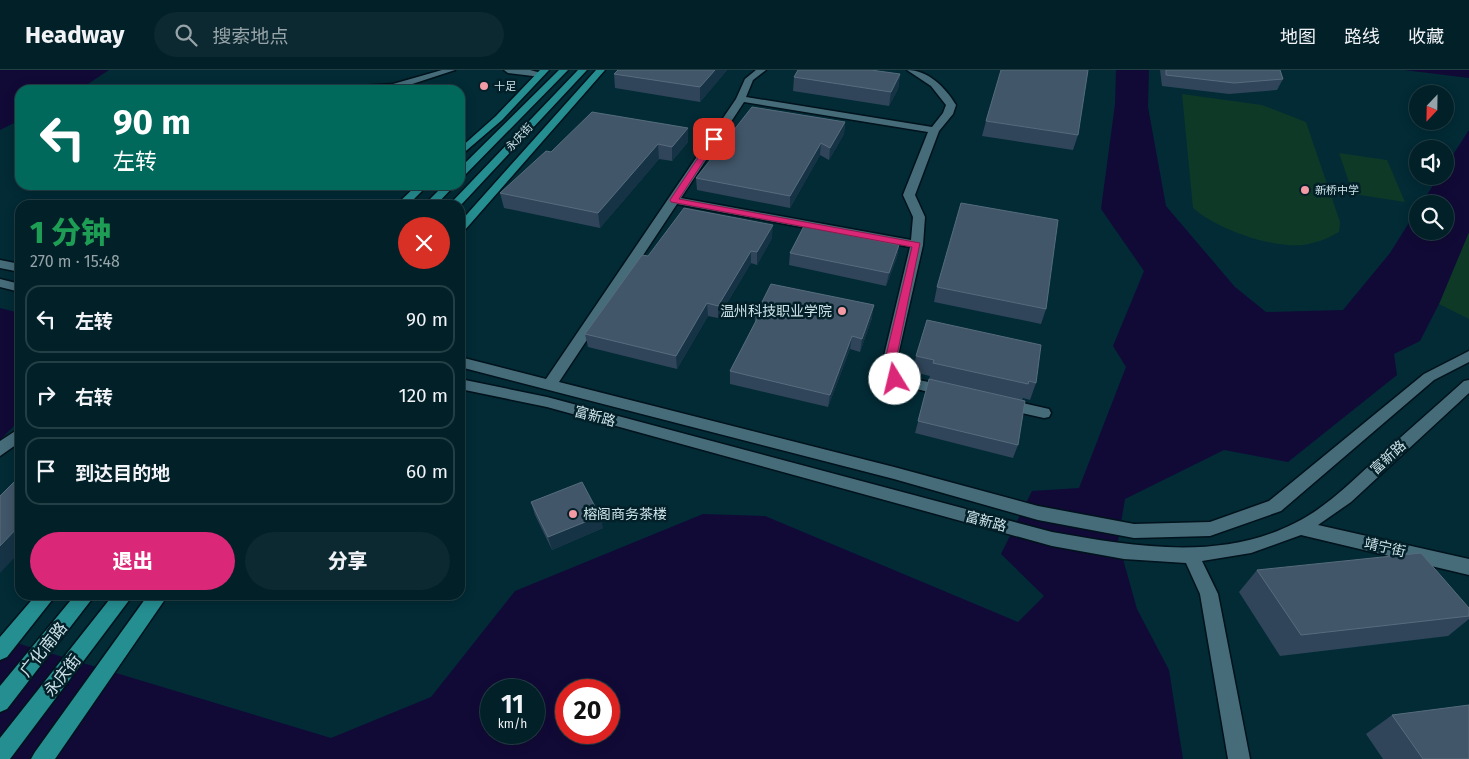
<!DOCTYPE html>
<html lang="zh">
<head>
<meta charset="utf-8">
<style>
  body { margin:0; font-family:"Fira Sans","Noto Sans SC",sans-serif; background:#0c2830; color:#f1f3f6; height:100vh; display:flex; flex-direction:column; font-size:19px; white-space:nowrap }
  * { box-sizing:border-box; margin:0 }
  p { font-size:16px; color:#96a3a8 }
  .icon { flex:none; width:28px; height:28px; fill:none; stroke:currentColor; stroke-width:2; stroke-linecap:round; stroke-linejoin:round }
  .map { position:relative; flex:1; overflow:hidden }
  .side { position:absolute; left:15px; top:130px; width:450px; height:400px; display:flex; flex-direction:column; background:#022028; border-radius:15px; box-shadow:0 2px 12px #0003,0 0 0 1px #233e45 }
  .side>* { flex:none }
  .banner { position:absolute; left:15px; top:15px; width:450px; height:105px; border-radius:15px; box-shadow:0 2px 12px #0003,0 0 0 1px #233e45; background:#00695c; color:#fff; overflow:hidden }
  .needle { width:32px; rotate:202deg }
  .fabs { position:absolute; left:1409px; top:15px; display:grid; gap:10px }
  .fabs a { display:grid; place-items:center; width:45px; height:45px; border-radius:50%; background:#022028; box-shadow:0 2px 12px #0003,0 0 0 1px #233e45; font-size:25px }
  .speed { position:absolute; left:480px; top:609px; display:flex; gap:10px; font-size:25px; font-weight:700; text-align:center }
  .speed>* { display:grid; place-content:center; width:65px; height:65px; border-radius:50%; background:#022028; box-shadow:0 2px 12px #0003,0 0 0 1px #233e45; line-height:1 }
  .speed small { font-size:12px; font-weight:400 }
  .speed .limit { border:8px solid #d22; background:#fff; color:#111 }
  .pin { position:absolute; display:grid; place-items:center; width:42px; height:42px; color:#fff; margin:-21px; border-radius:10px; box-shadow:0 2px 8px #0006 }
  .me { position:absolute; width:55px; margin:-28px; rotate:351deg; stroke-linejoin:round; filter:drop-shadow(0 0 4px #0008) }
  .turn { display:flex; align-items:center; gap:18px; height:105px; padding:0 15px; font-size:22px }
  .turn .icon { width:65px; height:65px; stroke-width:2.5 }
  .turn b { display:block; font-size:35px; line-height:42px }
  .round { display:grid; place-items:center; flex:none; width:52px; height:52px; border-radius:26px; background:#0c2830 }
  .headline { display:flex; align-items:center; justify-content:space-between; height:85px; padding:0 15px }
  h1 { font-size:30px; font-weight:800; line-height:38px; color:#1e9e55 }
  .action { display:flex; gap:10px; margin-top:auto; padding:10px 15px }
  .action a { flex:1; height:58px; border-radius:30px; background:#db2777; color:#fff; font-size:20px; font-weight:800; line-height:58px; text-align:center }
  .action a+a { background:#0c2830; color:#f1f3f6 }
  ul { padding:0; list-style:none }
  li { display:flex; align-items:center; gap:15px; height:68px; margin:0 10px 8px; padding:0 5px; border:2px solid #233e45; border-radius:15px }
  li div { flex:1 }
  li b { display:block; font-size:19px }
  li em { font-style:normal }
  header { display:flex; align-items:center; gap:30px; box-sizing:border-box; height:70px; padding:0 25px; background:#022028; border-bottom:1px solid #233e45 }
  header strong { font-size:24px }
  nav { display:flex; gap:28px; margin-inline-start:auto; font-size:18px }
  .search { width:350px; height:45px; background:#0c2830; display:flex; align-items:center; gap:12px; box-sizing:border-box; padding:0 18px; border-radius:28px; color:#96a3a8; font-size:19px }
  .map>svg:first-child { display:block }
  .green { fill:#0e3927 }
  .water { fill:#110a37; fill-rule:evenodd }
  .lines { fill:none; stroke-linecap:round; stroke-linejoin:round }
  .minor-casing { stroke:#00121b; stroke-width:3 }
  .major-casing { stroke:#00121b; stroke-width:3 }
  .minor { fill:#466c7a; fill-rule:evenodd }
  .major { fill:#258e91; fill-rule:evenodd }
  .wall { fill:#30455a }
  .shaded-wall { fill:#163345 }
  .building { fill:#415669; stroke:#576c7d }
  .route { fill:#db2777; stroke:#8e194d }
  .poi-dot { fill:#f49aa4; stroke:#032029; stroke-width:2 }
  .labels { text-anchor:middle; stroke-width:5; stroke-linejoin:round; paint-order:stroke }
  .far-poi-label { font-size:11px; fill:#cde2e9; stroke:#032029; text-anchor:start }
  .far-street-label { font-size:11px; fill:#cde2e9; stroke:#032029 }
  .poi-label { font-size:14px; fill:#cde2e9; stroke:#032029; text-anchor:end }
  .street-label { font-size:14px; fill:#cde2e9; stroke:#032029 }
  .near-street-label { font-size:16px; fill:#cde2e9; stroke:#032029 }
</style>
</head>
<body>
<header>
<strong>Headway</strong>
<div class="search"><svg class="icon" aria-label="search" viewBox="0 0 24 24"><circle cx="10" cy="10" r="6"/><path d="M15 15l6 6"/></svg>搜索地点</div>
<nav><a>地图</a><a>路线</a><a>收藏</a></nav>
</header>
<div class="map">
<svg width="1469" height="689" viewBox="0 0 1469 689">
  <rect width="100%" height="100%" fill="#022b36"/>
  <path class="green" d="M1182,24L1262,35L1306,52L1340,152L1339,162C1327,169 1316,173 1303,175C1270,178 1217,159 1193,138Z
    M1339,83L1387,90L1405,132L1353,124Z
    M1469,162V249L1439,234Z"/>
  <path class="water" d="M0,0H109L79,20H20V50L0,60Z
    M1116,0H1149L1148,37L1166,136L1235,217L1266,242L1343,240L1390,183L1417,140L1418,161H1445V134H1421L1439,106H1445V97L1469,60V162L1439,234L1420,271L1394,284L1397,305L1288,392L1224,380L1125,429L1118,471L1137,539L1169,600L1183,689H0V568L331,668L431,627L515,521L703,444L765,446L1018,552L1044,526L1001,484L1032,421L1079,418L1126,297L1113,276L1144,201L1101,139L1115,34ZM491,620H534V662H491ZM566,620H609V662H566Z
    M1404,0H1469V8Z
    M0,238L20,243V350L0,370Z"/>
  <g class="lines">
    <defs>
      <path id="minor" d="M442,0H455L394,20H337L342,17L393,14Z
        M504,0H530L545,4L541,7L508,3Z
        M756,0H766L753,10L746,27L932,57L943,43L946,35L931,16L907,0C928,0 945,17 956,35L953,44L939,61L915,125L925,147L923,175L897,290L901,306L951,317L953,321L951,325L946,326L895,314L888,309L883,290L910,177L677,134L559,312L894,397L1038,436L1134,454L1210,452L1269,431L1424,304L1469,281V292L1434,310L1281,441L1210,466L1134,468L1038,450L894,409L460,297V287L546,309L736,29L745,9ZM744,32L928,62L903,125L913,147L911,170L681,128Z
        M0,190L20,194V202L0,198Z
        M0,209L20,214V222L0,217Z
        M460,309L547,327L1052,462C1132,476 1219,492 1295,453C1324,439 1349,414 1373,392C1403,365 1434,338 1464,311L1469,310V323L1351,432L1318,455L1469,489V505L1301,465L1251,483L1202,491L1218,524L1250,689H1228L1200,524L1186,493L1124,489L1052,476L547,337L460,319Z
        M1005,329L1049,339L1051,343L1049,347L1044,348L1000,338L998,334L1000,330Z
        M20,358V372L0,386V371Z"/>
      <path id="major" d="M540,0H549L502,50L460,86V78L496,46Z
        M559,0H568L464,106L460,107V98Z
        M578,0H587L460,136L449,135Z
        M596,0H605L464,161L460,162V152Z
        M417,115H428L408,135H396Z
        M444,115H455L436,135H424Z
        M36,525H56L7,587L0,590V567Z
        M75,525H95L7,639L0,642V616Z
        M113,525H133L10,689H0V668Z
        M148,525H168L55,689H31L35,682Z"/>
    </defs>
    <use href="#minor" class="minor-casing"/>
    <use href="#major" class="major-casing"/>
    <use href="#minor" class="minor"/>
    <use href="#major" class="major"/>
  </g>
  <path class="wall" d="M618,0H727L700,32L615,18L614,4Z
    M1160,0H1280L1283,9L1277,20L1229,24L1162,16Z
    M900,4L898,19L889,36L793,21L794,7Z
    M986,51L1078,65L1073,80L982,66Z
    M845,52L844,64L829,90L820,85L790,138L697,120L696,108Z
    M688,72L672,91L659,89L600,158L504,138L500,123L551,82Z
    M772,168L757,195L751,193L718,248L708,246L677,299L588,277L585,264L648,186Z
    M899,175L897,187L886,216L789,195L790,183Z
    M937,217L1046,239L1041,254L934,232Z
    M755,246L872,248L860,282L850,279L828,337L730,314V301L755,253Z
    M916,286L1036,313L1030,330L1023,328L1022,331L1018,375L1013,388L915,363L930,306L913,302Z
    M531,432L603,458L552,480L535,445Z
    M1257,500L1469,538V549L1448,566L1280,586L1239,522Z
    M1392,645L1469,689H1383L1366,664Z"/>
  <path class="shaded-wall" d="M715,0H727L700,32V17Z
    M900,4L898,19L889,36L891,22Z
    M845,52L844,64L829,90L830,78Z
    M688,58V72L672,91V77Z
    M821,73L820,85L790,138V126Z
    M658,74L659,89L600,158L598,143Z
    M773,155L772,168L757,195V182Z
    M899,175L897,187L886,216L889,203Z
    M751,181V193L718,248V236Z
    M707,233L708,246L677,299L676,286Z
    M874,235L872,248L860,282L862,269Z
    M852,266L850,279L828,337L830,325Z
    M600,446L603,458L552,480L548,467Z
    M20,455V482L0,503V476Z"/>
  <path class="building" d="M618,0H715L700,17L614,4Z
    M798,0H871L900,4L891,22L794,7Z
    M1001,0H1088L1078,65L986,51Z
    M1166,0H1280L1283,9L1234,13L1166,5Z
    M752,37L845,52L830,78L821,73L790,126L696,108Z
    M592,42L688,58L672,77L658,74L598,143L500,123L546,81L551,82Z
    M961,133L1058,150L1046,239L937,217Z
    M684,138L773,155L757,182L751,181L718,236L707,233L676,286L585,264L642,185L648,186Z
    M804,156L899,175L889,203L790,183Z
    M771,214L874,235L862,269L852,266L830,325L730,301L758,247L755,246Z
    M927,250L1041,275L1036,313L1029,311L1028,314L933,293L934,290L916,286Z
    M929,309L1025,331L1018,375L918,351Z
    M20,406V455L0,476V426Z
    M582,412L600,446L548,467L531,432Z
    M1421,483L1469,538V546L1301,565L1257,500Z
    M1469,635V689H1423L1392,645Z"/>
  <path class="route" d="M714,66L718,69L679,129L920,173L896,290L901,309L899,312H892L885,290L912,177L671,132L670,130L712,67Z"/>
  <g class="poi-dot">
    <circle cx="484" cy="16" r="5"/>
    <circle cx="1305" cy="120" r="5"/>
    <circle cx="842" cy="241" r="5"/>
    <circle cx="573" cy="444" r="5"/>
  </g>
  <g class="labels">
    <g class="far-poi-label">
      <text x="494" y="20">十足</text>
      <text x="1315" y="124">新桥中学</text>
    </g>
    <g class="far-street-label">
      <text transform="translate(519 67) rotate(-47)" y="4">永庆街</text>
    </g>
    <g class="poi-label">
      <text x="832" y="246">温州科技职业学院</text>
      <text x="583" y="449" text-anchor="start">榕阁商务茶楼</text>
    </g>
    <g class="street-label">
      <text transform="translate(595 346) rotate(15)" y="5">富新路</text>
      <text transform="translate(1388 387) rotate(-43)" y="5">富新路</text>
      <text transform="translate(986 451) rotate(15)" y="5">富新路</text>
      <text transform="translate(1385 477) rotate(13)" y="5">靖宁街</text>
    </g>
    <g class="near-street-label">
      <text transform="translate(43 579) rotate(-51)" y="6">广化南路</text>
      <text transform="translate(62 605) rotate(-52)" y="6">永庆街</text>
    </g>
  </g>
</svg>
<div class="fabs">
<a><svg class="needle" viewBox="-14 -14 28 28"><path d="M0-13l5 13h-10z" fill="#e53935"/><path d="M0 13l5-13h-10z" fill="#96a3a8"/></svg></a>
<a><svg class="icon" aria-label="sound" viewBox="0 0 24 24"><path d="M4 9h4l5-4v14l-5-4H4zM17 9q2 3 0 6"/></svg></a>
<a><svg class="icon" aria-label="search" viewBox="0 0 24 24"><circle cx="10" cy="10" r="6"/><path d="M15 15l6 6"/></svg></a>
</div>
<div class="speed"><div>11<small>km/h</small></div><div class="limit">20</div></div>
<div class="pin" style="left:714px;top:69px;background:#d93025"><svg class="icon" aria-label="arrive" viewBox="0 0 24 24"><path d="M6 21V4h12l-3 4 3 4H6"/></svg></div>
<svg class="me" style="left:895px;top:309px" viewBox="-20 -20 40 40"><circle r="19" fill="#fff"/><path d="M0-13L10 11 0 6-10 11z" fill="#db2777"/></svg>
<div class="banner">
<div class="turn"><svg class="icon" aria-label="left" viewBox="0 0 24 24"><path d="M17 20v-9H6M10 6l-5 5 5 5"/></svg><div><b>90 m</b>左转</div></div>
</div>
<section class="side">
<div class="headline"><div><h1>1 分钟</h1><p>270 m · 15:48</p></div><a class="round" style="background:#d93025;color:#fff"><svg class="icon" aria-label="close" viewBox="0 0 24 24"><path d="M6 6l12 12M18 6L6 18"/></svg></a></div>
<ul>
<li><svg class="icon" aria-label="left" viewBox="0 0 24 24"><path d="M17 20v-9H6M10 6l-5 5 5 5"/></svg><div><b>左转</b></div><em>90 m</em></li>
<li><svg class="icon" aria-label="right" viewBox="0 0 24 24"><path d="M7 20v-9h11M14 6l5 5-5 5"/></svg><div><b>右转</b></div><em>120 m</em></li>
<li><svg class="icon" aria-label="arrive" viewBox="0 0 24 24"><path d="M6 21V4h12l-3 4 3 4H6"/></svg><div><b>到达目的地</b></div><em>60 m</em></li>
</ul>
<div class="action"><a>退出</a><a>分享</a></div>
</section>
</div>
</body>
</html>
